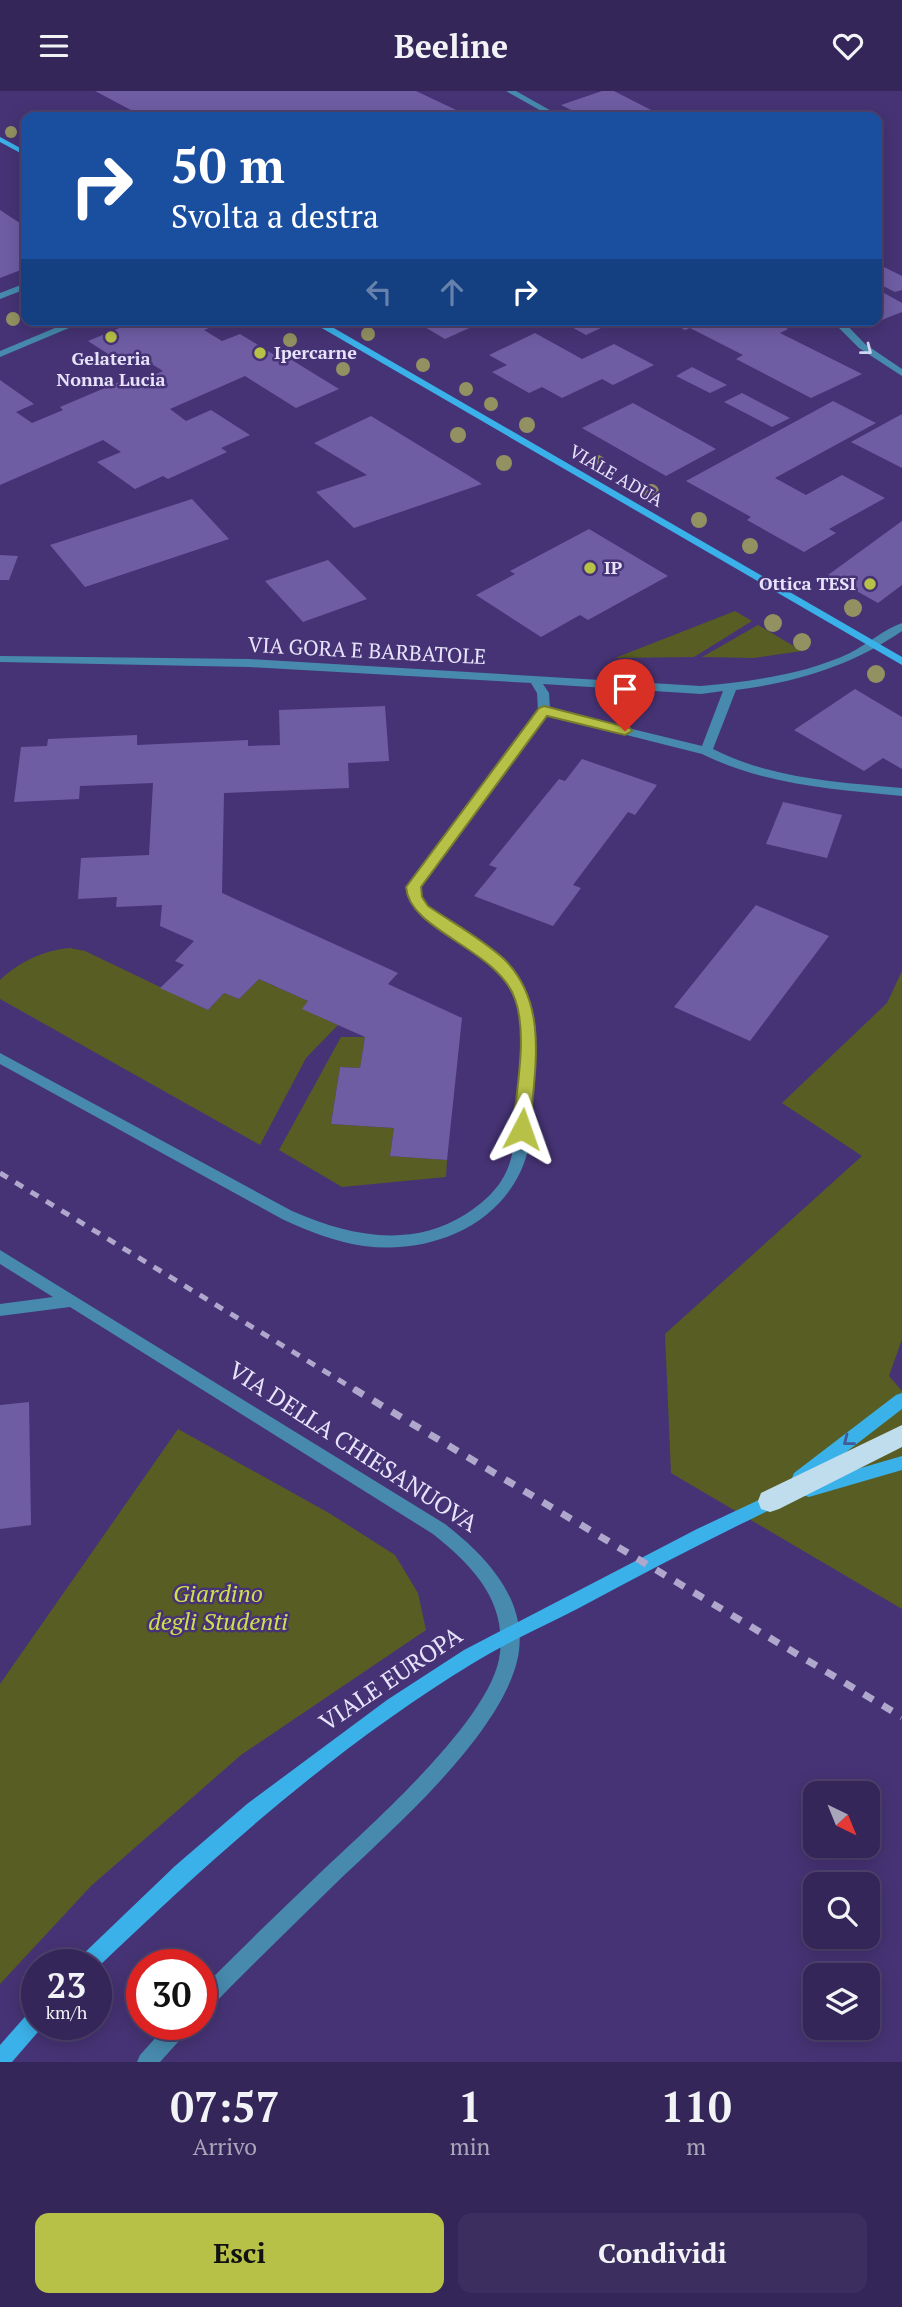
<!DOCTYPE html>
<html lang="it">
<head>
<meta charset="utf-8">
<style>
  body { margin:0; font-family:"PT Serif",serif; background:#3c2e5e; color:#f1f3f6; height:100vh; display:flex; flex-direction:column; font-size:26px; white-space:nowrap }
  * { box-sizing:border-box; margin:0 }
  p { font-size:23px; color:#a9a5ba }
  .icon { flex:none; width:38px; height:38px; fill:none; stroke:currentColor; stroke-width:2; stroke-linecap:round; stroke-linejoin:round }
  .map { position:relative; height:1971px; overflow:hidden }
  .panel { display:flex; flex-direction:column; background:#342658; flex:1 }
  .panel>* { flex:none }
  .hud { position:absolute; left:21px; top:21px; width:861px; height:214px; border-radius:14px; box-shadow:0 4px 18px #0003,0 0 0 2px #4e436e; background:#1a4fa0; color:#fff; overflow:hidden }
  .needle { width:46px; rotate:137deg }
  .tools { position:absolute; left:803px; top:1690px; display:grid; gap:14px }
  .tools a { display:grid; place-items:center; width:77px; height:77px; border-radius:14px; background:#342658; box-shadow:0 4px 18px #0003,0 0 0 2px #4e436e; font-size:35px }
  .speed { position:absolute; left:21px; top:1858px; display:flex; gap:14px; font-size:35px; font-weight:700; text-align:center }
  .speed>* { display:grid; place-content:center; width:91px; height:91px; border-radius:50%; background:#342658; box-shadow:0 4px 18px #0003,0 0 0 2px #4e436e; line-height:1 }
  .speed small { font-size:18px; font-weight:400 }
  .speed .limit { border:10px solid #d22; background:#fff; color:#111 }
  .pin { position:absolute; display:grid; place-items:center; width:60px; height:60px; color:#fff; margin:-72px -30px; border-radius:50% 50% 50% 0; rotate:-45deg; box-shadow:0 0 7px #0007 }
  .pin .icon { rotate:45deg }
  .me { position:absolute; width:77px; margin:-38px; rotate:4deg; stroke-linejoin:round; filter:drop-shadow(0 0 5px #0008) }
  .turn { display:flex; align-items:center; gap:24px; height:147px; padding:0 35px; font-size:32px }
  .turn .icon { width:91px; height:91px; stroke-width:2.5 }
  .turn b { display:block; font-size:49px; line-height:60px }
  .lanes { display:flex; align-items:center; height:66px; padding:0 35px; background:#0003; justify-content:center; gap:35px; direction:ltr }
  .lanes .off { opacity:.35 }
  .eta { display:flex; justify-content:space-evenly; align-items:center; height:119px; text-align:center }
  .eta b { font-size:42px; font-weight:800; line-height:49px }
  .action { display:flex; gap:14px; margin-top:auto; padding:14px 35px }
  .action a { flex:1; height:80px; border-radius:14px; background:#b7c147; color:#111; font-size:28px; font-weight:800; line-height:80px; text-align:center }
  .action a+a { background:#3c2e5e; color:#f1f3f6 }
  header { display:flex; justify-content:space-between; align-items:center; height:91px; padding:0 35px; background:#342658; font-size:32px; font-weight:800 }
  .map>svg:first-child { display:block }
  .green { fill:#585d23 }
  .building { fill:#6f5da4 }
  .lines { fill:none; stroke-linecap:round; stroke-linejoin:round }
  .street { fill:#478aad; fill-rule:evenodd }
  .secondary { fill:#3bb1e9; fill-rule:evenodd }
  .highway { fill:#c0ddee; fill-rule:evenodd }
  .rail-far1 { stroke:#b0a7cd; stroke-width:5; stroke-dasharray:9 9; stroke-linecap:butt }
  .rail { stroke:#b0a7cd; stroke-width:7; stroke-dasharray:11 11; stroke-linecap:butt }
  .tree { fill:#939161 }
  .oneway { stroke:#cfd6ef }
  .oneway2 { stroke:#435998 }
  .route { fill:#b7c147; stroke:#777d2e; stroke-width:2 }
  .poi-dot { fill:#b7c147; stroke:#463375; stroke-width:2.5 }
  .labels { text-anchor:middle; stroke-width:5; stroke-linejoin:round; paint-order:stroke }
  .far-poi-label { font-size:18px; font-weight:bold; fill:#e7e3fb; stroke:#463375; text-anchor:start }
  .far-street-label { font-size:18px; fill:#e7e3fb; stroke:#463375 }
  .street-label { font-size:21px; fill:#e7e3fb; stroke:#463375 }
  .near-street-label { font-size:24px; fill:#e7e3fb; stroke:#463375 }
  .near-park-label { font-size:24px; font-style:italic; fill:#d2de50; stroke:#463375 }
</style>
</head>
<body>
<header><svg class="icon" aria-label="menu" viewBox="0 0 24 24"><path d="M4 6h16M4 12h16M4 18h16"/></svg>Beeline<svg class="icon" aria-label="heart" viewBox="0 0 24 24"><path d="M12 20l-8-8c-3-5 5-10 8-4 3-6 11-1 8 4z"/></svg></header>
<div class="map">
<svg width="902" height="1971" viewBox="0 0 902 1971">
  <rect width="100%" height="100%" fill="#463375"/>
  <path class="green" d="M735,520L752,530L694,566L615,567Z
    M758,534L802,560L754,567L702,566Z
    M70,857L85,860L208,919L224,902L239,908L259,888L308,910L303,918L338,934L306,967L260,1054L0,908V889C19,871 44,859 70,857Z
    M902,880V1248L889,1285L902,1300V1518L671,1382L665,1243L862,1065L782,1012L887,912Z
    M341,946H365L360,977L340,976L331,1033L394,1037L390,1065L447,1069L446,1086L342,1096L279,1059Z
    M178,1338L329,1422L395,1464L418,1502L426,1539L241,1664L91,1795L0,1893V1593Z"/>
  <path class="building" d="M95,0H416L471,26H144Z
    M602,0H614L655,21L639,26H585L561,14Z
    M0,119L26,136V177L0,187Z
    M884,176L902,185V199L895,201L877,192V179Z
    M877,198L902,212V221L869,234L862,229H877Z
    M139,229H209L216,234L204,239L222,250L240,243L276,265L282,263L339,298L296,317L245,285L170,318L186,330L211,319L250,344L221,357L227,361L168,388L163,385L135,398L97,371L121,361L103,349L0,394V289L34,313L16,321L32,332L63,319L60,316L126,288L133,293L163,280L142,267L125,274L88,250Z
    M413,229H487L445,248Z
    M559,229H611L614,231L586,244Z
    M666,229H770L788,238L780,242L862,283L811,307L736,268L743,264L690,237L685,239Z
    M535,242L582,268L614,253L654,274L613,294L602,288L562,307L542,296L529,302L492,281L507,274L489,264Z
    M692,276L727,294L710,302L676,285Z
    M742,302L790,327L772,336L724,311Z
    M833,310L876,332L775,387L806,404L842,384L885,407L829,438L836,442L804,461L747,429L751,426L686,390Z
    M633,312L716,358L666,385L582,337Z
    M902,323V377L851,351Z
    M371,325L466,383L482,393L354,437L316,401L367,384L314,352Z
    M192,408L229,448L85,496L50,454Z
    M902,430V494L878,512L828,484Z
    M589,438L668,485L588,529L580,524L541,546L476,504L515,483L510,480Z
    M0,464L18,465L9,489H0Z
    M328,469L367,508L303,531L265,490Z
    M855,598L902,626V678L883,667L864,680L794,639Z
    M385,615L389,670L348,672L349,697L224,702L222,802L398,882L388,893L462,927L447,1069L390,1065L394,1037L331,1033L340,976L360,977L365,946L302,918L308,910L259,888L239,908L224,902L208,919L160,897L184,874L175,870L194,850L160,835L162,814L116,816L117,806L78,808L81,767L149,764L153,692L80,695L79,708L14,711L21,656L47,655L48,648L137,644V654L248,649V655L280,654L279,619Z
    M582,668L657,694L635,724L628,721L573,794L581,797L553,835L474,805L497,777L489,774L559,688L565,690Z
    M783,711L842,724L827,767L766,753Z
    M756,814L829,845L750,950L674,916Z
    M29,1311L31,1434L0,1438V1314Z"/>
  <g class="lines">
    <path class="street" d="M506,0H516L562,26H552Z
      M26,192V198L0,208V202Z
      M74,229H88L0,266V260Z
      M831,229H842L865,253L902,278V285L859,257Z
      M902,532V540C851,575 797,591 736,599L713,658C772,688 837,691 902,697V705C833,698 765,694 702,663L547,624L423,791L418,801C425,817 440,826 454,835C498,863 527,883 536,938L527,1063C507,1133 432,1164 364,1155C335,1151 308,1140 282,1128L0,973V962L292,1120C349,1145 411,1158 466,1123C486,1110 503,1094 510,1071C515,1056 515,1039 516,1023C518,995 520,966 522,938C514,883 487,869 443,840C427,829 413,819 406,801L412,787L538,620L537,602L531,592L249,576L0,571V565L249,568L701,595C752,590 803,584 850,562C868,553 884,538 902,532ZM543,593L701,603L723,600L702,655L550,618L549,602Z
      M0,1159L445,1433C485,1464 529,1509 518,1566C502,1644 390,1740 333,1795C291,1836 249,1877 208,1919L201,1922V1898C240,1859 280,1820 320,1782C368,1736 493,1628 500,1562C506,1509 472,1474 433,1443L70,1216L0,1225V1213L53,1206L0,1173Z
      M167,1934H190L187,1941L160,1971H137L140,1964Z"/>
    <path class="secondary" d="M0,46L26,60V65L0,51Z
      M308,229H320L902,566V574Z
      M902,1302V1318L806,1392L800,1394L794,1392L792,1387L794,1382L896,1304Z
      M902,1365V1379L809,1406L803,1404L801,1399L803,1394L809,1392Z
      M776,1401L782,1403L784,1408L782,1413C713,1446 646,1481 579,1517C544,1535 508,1551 475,1571C335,1656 214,1765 96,1878V1874H76L79,1867L175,1775L247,1713L387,1609L464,1559L697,1438Z
      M37,1917V1934H44L12,1971H0V1954L30,1920Z"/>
    <path class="highway" d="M902,1334V1356L779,1418L770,1421L761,1418L758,1410L761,1402Z"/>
    <path class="rail-far1" d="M0,1082L357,1300"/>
    <path class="rail" d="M354,1298L902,1626"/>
  </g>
  <g class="tree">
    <circle cx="11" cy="41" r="6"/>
    <circle cx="13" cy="228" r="7"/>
    <circle cx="368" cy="243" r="7"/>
    <circle cx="290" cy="249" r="7"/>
    <circle cx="423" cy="274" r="7"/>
    <circle cx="343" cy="278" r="7"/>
    <circle cx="466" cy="298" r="7"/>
    <circle cx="491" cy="313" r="7"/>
    <circle cx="527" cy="334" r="8"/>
    <circle cx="458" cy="344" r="8"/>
    <circle cx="504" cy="372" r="8"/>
    <circle cx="597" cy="372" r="8"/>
    <circle cx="651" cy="401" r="8"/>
    <circle cx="699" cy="429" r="8"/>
    <circle cx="750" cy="455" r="8"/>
    <circle cx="853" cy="517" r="9"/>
    <circle cx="773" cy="532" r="9"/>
    <circle cx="802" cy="551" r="9"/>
    <circle cx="876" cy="583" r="9"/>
  </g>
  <defs><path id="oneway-chevron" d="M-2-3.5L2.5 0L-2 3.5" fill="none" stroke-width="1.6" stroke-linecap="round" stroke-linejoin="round" transform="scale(1.75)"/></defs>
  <use class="oneway" href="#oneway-chevron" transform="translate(867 259) rotate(38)"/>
  <use class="oneway2" href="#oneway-chevron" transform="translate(848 1350) rotate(142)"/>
  <path class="route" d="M544,615L630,637L632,640L625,644L547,625L421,796L422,806L428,815C453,832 482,848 504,868C550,913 534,980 530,1038L522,1044L513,1038C516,1000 528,944 515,908C498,858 409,840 406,796L539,617Z"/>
  <g class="poi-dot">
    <circle cx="111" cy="246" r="7"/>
    <circle cx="260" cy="262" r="7"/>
    <circle cx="590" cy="477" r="7"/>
    <circle cx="870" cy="493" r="7"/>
  </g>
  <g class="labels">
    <g class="far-poi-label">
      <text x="274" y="268">Ipercarne</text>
      <text x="111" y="274" text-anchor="middle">Gelateria<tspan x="111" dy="21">Nonna Lucia</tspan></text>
      <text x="604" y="483">IP</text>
      <text x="856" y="499" text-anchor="end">Ottica TESI</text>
    </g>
    <g class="far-street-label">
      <text transform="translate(616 385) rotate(30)" y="6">VIALE ADUA</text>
    </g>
    <g class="street-label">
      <text transform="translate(367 560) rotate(3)" y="7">VIA GORA E BARBATOLE</text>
    </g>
    <g class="near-street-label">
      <text transform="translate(353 1356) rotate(33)" y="8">VIA DELLA CHIESANUOVA</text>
      <text transform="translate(391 1588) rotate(-34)" y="8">VIALE EUROPA</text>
    </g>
    <g class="near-park-label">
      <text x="218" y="1511">Giardino<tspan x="218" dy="28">degli Studenti</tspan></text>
    </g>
  </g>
</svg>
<div class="tools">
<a><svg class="needle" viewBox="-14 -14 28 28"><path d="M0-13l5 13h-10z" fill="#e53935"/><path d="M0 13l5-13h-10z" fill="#a9a5ba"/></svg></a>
<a><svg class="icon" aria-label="search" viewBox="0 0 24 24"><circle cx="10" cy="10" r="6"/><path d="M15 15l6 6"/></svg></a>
<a><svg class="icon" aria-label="layers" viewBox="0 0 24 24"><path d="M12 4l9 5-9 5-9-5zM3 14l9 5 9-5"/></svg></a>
</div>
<div class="speed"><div>23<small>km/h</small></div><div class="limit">30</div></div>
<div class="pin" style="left:625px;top:640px;background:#d93025"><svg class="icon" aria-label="arrive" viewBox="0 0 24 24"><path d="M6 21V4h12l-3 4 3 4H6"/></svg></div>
<svg class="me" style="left:522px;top:1038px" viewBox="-20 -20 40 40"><path d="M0-17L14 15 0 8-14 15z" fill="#b7c147" stroke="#fff" stroke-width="4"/></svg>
<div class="hud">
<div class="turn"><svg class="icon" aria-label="right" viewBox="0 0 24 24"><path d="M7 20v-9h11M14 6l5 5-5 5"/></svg><div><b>50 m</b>Svolta a destra</div></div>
<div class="lanes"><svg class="icon off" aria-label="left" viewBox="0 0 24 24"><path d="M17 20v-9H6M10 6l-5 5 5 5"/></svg><svg class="icon off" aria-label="ahead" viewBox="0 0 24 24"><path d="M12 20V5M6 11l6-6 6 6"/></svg><svg class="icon" aria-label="right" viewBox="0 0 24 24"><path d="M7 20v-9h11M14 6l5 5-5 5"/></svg></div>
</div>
</div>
<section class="panel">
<div class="eta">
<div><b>07:57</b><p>Arrivo</p></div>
<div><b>1</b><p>min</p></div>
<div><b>110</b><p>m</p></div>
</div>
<div class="action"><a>Esci</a><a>Condividi</a></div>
</section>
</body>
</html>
